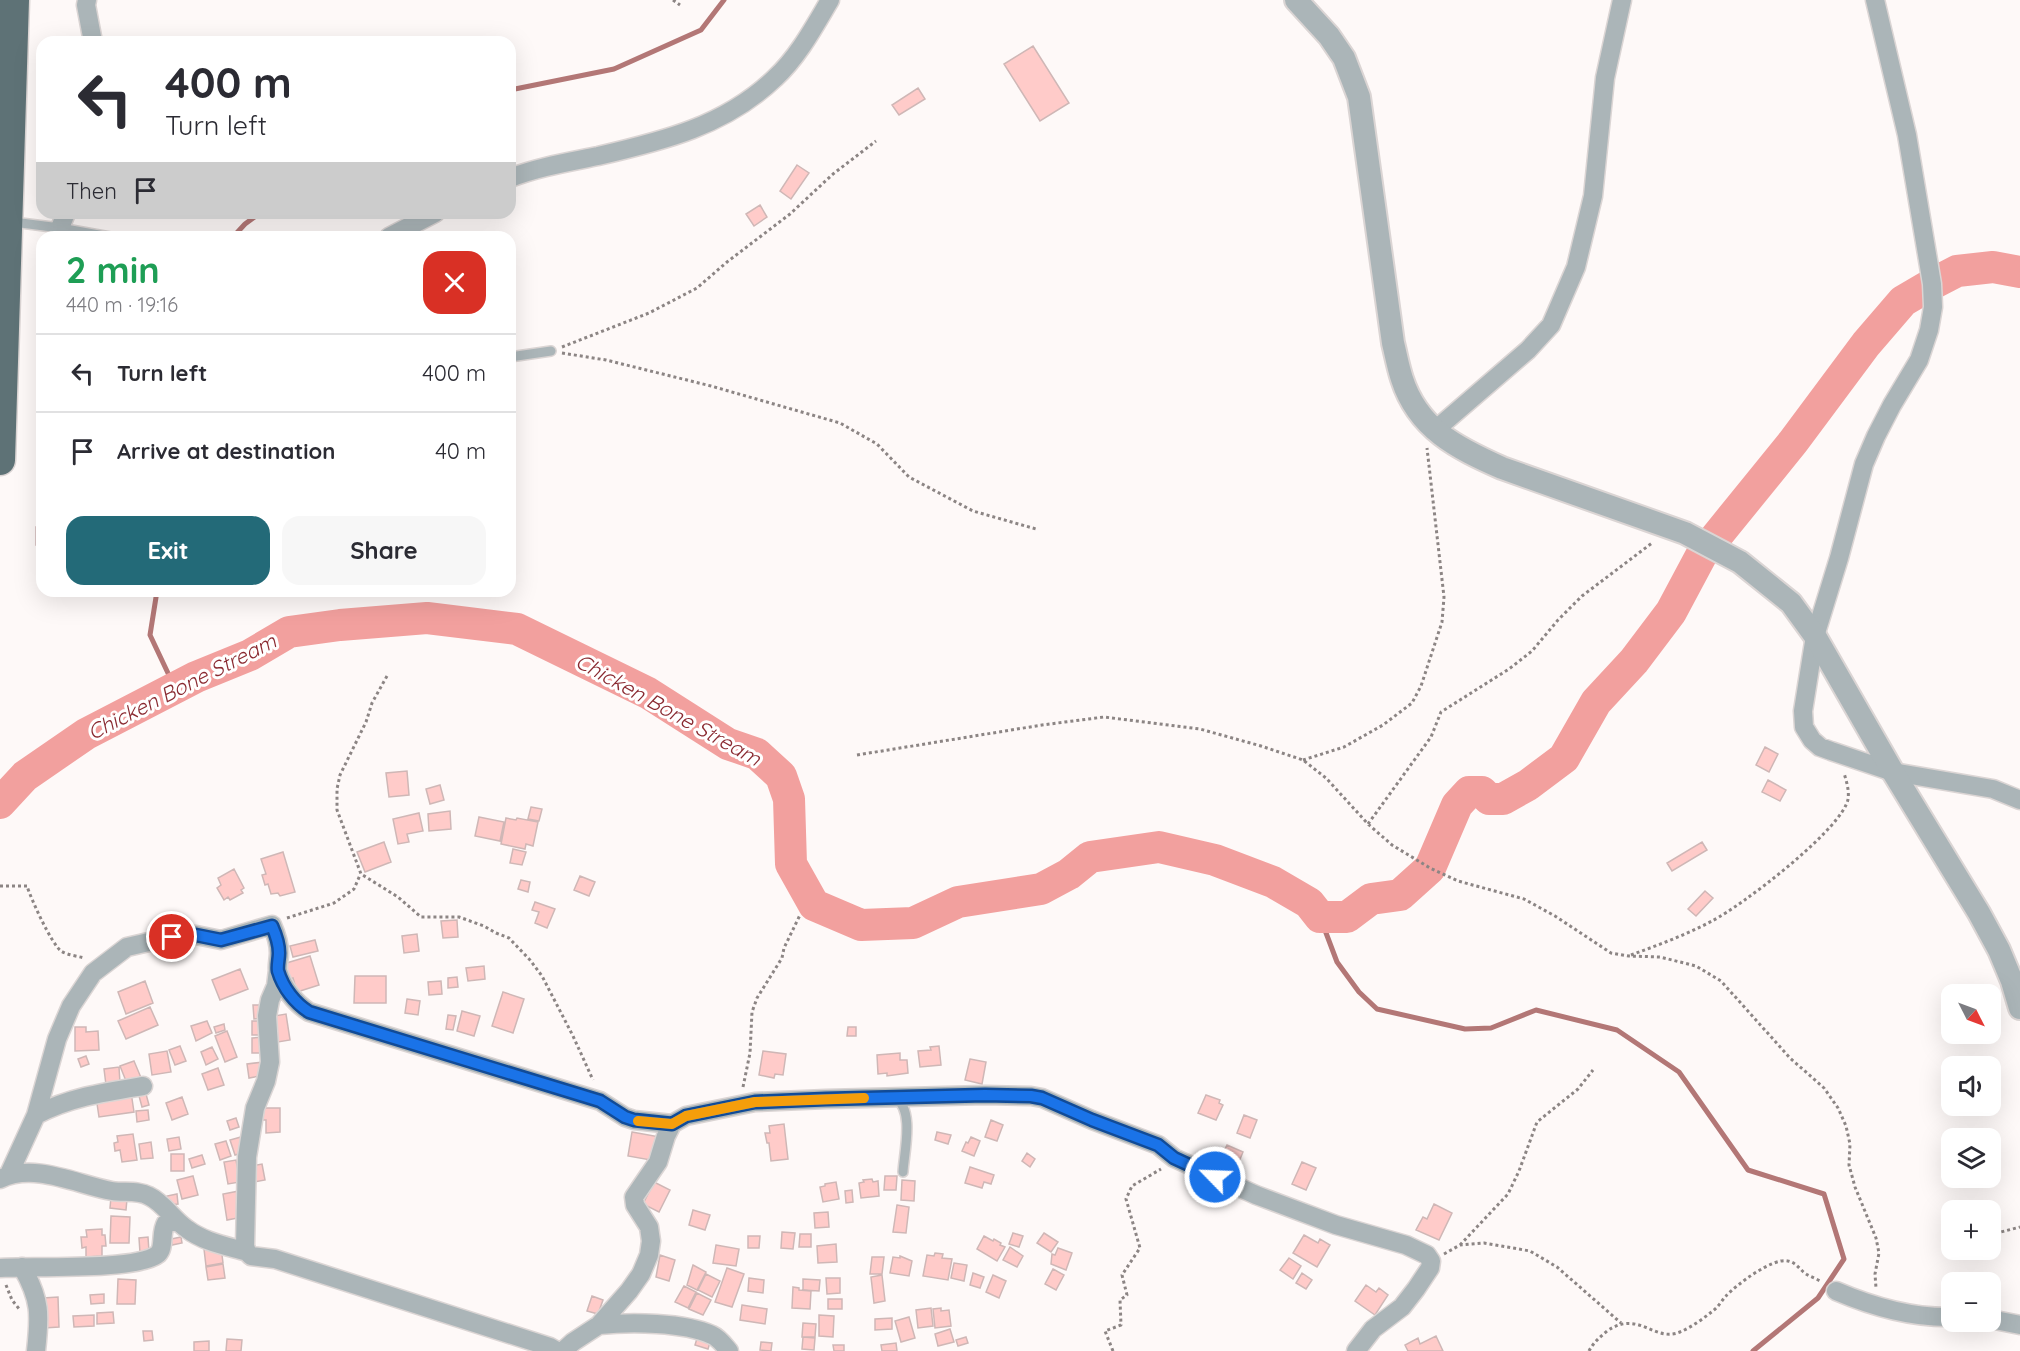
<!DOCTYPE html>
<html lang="en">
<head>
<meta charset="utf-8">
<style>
  body { margin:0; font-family:Quicksand,sans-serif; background:#f7f7f7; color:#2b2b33; height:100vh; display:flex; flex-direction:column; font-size:22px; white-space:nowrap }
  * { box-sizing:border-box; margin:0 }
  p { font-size:20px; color:#7c7c81 }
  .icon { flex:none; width:33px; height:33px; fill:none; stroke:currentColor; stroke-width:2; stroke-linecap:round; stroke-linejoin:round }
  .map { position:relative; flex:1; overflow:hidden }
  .drawer { position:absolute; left:36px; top:231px; width:480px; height:366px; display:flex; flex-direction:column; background:#fff; border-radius:18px; box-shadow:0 6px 24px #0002 }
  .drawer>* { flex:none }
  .banner { position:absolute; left:36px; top:36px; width:480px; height:183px; border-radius:18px; box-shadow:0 6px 24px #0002; background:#fff; color:#2b2b33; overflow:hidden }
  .needle { width:39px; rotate:132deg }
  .controls { position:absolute; left:1941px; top:984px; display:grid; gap:12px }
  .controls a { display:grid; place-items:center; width:60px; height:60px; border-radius:12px; background:#fff; box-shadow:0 6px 24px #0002; font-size:30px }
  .pin { position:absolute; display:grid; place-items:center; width:51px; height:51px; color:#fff; margin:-26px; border:3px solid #fff; border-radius:50%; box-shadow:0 2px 6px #0007 }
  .me { position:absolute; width:66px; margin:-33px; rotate:294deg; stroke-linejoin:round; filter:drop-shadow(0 0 4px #0008) }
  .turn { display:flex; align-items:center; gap:21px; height:126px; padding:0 30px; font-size:27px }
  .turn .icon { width:78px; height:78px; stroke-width:2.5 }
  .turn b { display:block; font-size:42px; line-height:51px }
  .then { display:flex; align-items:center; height:57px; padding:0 30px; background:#0003; gap:12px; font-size:22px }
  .round { display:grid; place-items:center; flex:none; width:63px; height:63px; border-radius:18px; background:#f7f7f7 }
  .summary { display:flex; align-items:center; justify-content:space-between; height:102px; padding:0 30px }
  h1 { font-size:36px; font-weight:700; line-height:45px; color:#1e9e55 }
  .cta { display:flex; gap:12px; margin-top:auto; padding:12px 30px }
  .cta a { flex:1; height:69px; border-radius:18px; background:#236a78; color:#fff; font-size:24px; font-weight:700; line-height:69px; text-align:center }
  .cta a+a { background:#f7f7f7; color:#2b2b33 }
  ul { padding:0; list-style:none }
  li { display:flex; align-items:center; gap:18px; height:78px; padding:0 30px; border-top:2px solid #e1e1e2 }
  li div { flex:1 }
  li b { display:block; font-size:22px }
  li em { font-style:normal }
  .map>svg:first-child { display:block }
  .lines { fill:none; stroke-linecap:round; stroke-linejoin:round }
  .stream { stroke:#b37776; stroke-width:5 }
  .river { stroke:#f2a09e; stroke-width:32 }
  .building { fill:#ffcbc9; stroke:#cfb7b6; stroke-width:1.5 }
  .service-casing { stroke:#dbd5d4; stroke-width:12 }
  .minor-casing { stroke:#dbd5d4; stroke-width:21 }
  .tertiary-casing { stroke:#dbd5d4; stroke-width:26 }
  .trunk-casing { stroke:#dbd5d4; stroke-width:33 }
  .path { stroke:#8c8584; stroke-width:3; stroke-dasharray:3 3; stroke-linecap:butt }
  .service { stroke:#abb5b8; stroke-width:9 }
  .minor { stroke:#abb5b8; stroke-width:18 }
  .tertiary { stroke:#abb5b8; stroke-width:22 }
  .trunk { stroke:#5e7276; stroke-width:30 }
  .route-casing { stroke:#114b97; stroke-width:15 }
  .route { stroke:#1a73e8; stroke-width:10 }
  .slow { stroke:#f59e0b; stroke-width:10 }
  .labels { text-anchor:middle; stroke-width:6; stroke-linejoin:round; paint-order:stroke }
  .water-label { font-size:21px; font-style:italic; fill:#8a2a31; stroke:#fff }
</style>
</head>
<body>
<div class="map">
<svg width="2020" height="1351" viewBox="0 0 2020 1351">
  <rect width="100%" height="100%" fill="#fef9f8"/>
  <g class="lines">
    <path class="stream" d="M510,90L614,69L701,30L724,0
      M233,237L245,224L260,213
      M157,591L150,635L175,688
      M1320,917L1337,962L1359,992L1377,1009L1465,1029L1491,1028L1536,1010L1617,1030L1679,1072L1748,1170L1824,1194L1844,1259L1818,1298L1753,1351"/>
    <path class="river" d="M1716,537L1793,442L1866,344L1903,301L1932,284L1957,271L1993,267L2020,272
      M0,803L25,776L86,734L196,677L250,655L289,632L340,625L427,618L517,629L648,693L728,744L757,754L781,776L789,799L791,864L814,905L861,925L913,923L958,902L1041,889L1069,874L1090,857L1159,847L1215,860L1273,882L1309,903L1320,917H1347L1371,899L1400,895L1430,868L1457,805L1469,792H1482L1489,799H1503L1528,785L1564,758L1596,702L1634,661L1671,612L1703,552"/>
  </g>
  <path class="building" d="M1033,46L1069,103L1040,121L1004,64Z
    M918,88L925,99L899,115L892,105Z
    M797,165L809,173L791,199L780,191Z
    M760,205L767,217L754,226L746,214Z
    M36,527H42V545H36Z
    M1765,747L1778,754L1769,772L1756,765Z
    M407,771L409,795L389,797L386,773Z
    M1768,780L1786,790L1780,801L1762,792Z
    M440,785L444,800L430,804L426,789Z
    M531,807L542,809L539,821L528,819Z
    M450,811L451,829L429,831L428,814Z
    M419,813L423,831L407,834L409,842L398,844L393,819Z
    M479,817L504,822L500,841L475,836Z
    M506,818L516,820L517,818L538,822L533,846L526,844L525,849L501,844Z
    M384,842L391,862L365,872L357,852Z
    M1702,842L1707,850L1672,871L1667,863Z
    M513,849L526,852L522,865L510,863Z
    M283,852L295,892L280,896L278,893L271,894L268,884L265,885L262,875L266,874L261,859Z
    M234,869L244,888L241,890L243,893L230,900L228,897L224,900L217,888L221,885L218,878Z
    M580,876L595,882L589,896L574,890Z
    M521,880L530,882L528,892L518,889Z
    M1705,891L1713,898L1696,916L1688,909Z
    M535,902L555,909L547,928L535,923L539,912L532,910Z
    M457,920L458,937L443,938L441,921Z
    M417,934L419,951L404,953L402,936Z
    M315,940L318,951L293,957L290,946Z
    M310,956L319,985L297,992L293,978L287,980L283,964Z
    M484,966L485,979L468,981L466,968Z
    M240,969L248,989L220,1000L212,980Z
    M355,976H386V1003H354Z
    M457,977L458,987L448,988V978Z
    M145,981L153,1003L126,1014L118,992Z
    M441,981L442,994L429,995L428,982Z
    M503,992L524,999L513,1033L492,1026Z
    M407,999L420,1001L418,1015L405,1013Z
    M253,1005H262L263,1018L254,1019Z
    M150,1007L158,1025L126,1039L118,1021Z
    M462,1011L480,1016L474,1036L457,1031Z
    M286,1014L290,1040L272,1043L268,1017Z
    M448,1015L456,1016L453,1030L446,1029Z
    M207,1021L212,1033L196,1041L191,1026Z
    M252,1021H265V1035H252Z
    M224,1024L225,1030L216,1033L214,1027Z
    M75,1027H86V1032L98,1031L99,1050L75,1051Z
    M848,1027H856V1036H847Z
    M227,1031L237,1057L225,1062L215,1036Z
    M265,1037L266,1053H252V1038Z
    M180,1046L186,1061L175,1065L169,1050Z
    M939,1046L941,1065L920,1067L918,1051L931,1050L930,1047Z
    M212,1047L218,1059L206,1065L201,1052Z
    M167,1051L171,1072L152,1075L149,1054Z
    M763,1051L786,1054L783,1075L775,1074L774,1078L759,1075Z
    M900,1053V1060H907L908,1073L887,1076V1073L878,1074L877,1055Z
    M86,1056L89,1064L81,1067L78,1059Z
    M970,1059L986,1062L982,1084L965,1080Z
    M134,1061L142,1080L128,1086L120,1066Z
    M263,1062L265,1075L249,1078L247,1064Z
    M119,1067L120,1083L106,1085L104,1069Z
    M218,1068L224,1085L208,1090L202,1074Z
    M131,1092L134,1112L99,1117L96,1097Z
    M146,1094L149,1105L142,1107L139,1096Z
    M1206,1095L1220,1100L1219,1103L1223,1105L1216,1120L1198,1113Z
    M182,1097L188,1114L172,1120L166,1103Z
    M259,1108H280V1132L266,1133V1120H259Z
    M148,1110L149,1120L137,1122L136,1111Z
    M1244,1115L1257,1120L1250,1138L1237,1133Z
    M236,1118L239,1127L230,1130L227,1121Z
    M991,1120L1003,1125L997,1141L985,1137Z
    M784,1124L788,1159L771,1161L769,1143H767L765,1133H770L769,1126Z
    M632,1132L660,1137L656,1161L628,1156Z
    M937,1132L951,1135L948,1144L935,1140Z
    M133,1134L137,1160L122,1162L120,1150L115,1151L114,1143L118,1142L117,1136Z
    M179,1137L181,1149L169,1151L167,1139Z
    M241,1137L246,1152L235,1155L230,1140Z
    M971,1137L980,1141L974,1156L962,1151L966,1142L968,1143Z
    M226,1141L231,1156L220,1160L215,1144Z
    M151,1142L153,1158L141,1159L139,1144Z
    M1227,1145L1243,1152L1234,1174L1221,1168L1224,1161L1220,1159Z
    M1027,1153L1035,1159L1030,1167L1022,1161Z
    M171,1154H184V1171H171Z
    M202,1155L205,1164L192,1168L189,1159Z
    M236,1160L240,1182L228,1184L224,1162Z
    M1302,1162L1316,1168L1306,1190L1292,1184Z
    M262,1164L265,1180L254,1182L251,1166Z
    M970,1167L994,1175L991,1184L984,1182L982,1188L965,1183Z
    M193,1176L198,1195L182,1199L177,1180Z
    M885,1176H897L896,1190H884Z
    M872,1179L873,1182L878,1181L879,1196L861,1198L859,1183L864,1182L863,1180Z
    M902,1180L915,1181L914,1201L901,1200Z
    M654,1182L670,1190L659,1212L643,1204Z
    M836,1182L839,1199L823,1202L820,1187L825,1186V1184Z
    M852,1190L853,1202L846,1203L845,1191Z
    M239,1191L243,1217L227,1220L223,1194Z
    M177,1194L178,1204L168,1205L167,1196Z
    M111,1197L127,1199L126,1210L110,1208Z
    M1434,1204L1452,1213L1439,1240L1416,1230L1423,1217L1427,1219Z
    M897,1205L909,1207L906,1233L893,1232Z
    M693,1210L710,1215L705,1230L689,1225Z
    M828,1212L829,1227L815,1228L814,1213Z
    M111,1216L130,1217L129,1243H110Z
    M102,1229V1235H105L106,1246H102V1256L86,1257V1247L82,1248L81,1237H87L86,1230Z
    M782,1232L795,1233L793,1249L781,1248Z
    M1013,1233L1023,1236L1019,1247L1009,1244Z
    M1044,1233L1058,1242L1051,1252L1037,1243Z
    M800,1234H811V1247H799Z
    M1304,1235L1318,1243L1320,1239L1330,1245L1317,1267L1293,1253Z
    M748,1236H760L759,1248H748Z
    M984,1236L993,1241L994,1239L1001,1243L1000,1245L1005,1247L997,1261L977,1249Z
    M148,1237L149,1252L140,1253L139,1238Z
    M181,1237L182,1243L172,1245L171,1239Z
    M836,1244L837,1262L818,1263L817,1246Z
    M716,1245L739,1249L736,1266L713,1263Z
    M221,1247L223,1263L206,1266L204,1249Z
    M1010,1247L1023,1256L1017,1267L1003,1260Z
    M1058,1248L1072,1253L1066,1270L1051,1264L1052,1254L1055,1255Z
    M935,1253L943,1254L942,1258L952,1259L948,1280L923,1276L927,1255L934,1256Z
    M660,1255L675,1260L669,1281L656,1277Z
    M900,1256L912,1261L909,1276L890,1273L893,1257L900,1258Z
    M872,1257H884L882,1274H870Z
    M1289,1258L1301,1266L1293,1279L1280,1270Z
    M954,1263L967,1265L964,1281L951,1278Z
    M223,1264L225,1278L208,1280L206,1267Z
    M693,1265L706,1272L697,1290L687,1285Z
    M727,1268L744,1274L732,1307L715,1302Z
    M1053,1269L1064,1275L1056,1290L1045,1284Z
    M973,1273L984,1277L980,1288L970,1285Z
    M1302,1273L1312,1280L1306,1289L1296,1283Z
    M706,1274L720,1281L712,1297L698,1290Z
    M882,1275L885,1301L874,1303L871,1277Z
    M993,1275L1006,1281L999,1298L986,1292Z
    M749,1278L764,1280L763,1293L748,1291Z
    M826,1278H840V1293L827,1294Z
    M118,1279L136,1280L135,1304H117Z
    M803,1279L820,1280L819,1291L803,1290Z
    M1366,1285L1376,1292L1379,1288L1388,1295L1375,1315L1355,1301Z
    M684,1286L696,1292L688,1308L675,1302Z
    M793,1287L799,1288V1290L811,1291L810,1309L792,1308Z
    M697,1293L711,1300L703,1315L689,1309Z
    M104,1294V1303L91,1304L90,1295Z
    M592,1296L603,1300L598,1314L587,1311Z
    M58,1297L59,1327L44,1328L43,1298Z
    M828,1299H842V1309H828Z
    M742,1305L767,1309L765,1324L740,1320Z
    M931,1308L933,1326L918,1328L916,1310Z
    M941,1308V1311L949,1310L951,1326L935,1328L933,1309Z
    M113,1312L114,1323L97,1324V1313Z
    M94,1315V1326L74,1327L73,1316Z
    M819,1315L834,1316L833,1337L819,1336Z
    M909,1317L915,1338L901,1342L895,1321Z
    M892,1318V1329L875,1330V1319Z
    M803,1323L816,1324L815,1337H802Z
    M950,1329L954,1342L938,1346L935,1334Z
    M143,1331H152L153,1340L144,1341Z
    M698,1335L711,1339L708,1349L695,1345Z
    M1436,1336L1443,1351H1408L1405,1345L1418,1338L1420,1344Z
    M803,1337L815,1338L814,1350L802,1349Z
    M966,1337L968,1343L958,1346L956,1340Z
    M227,1339L242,1340L241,1351H226Z
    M209,1341V1351H194V1342Z
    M761,1342L772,1343L771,1351L760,1350Z
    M896,1343L897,1351H882L881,1345Z
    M833,1345H844V1351H834Z"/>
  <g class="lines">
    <defs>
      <path id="service" d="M13,222L60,228L110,237
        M510,357L551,351
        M895,1098C915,1109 904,1153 903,1172"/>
      <path id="minor" d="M87,0L86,5L93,42
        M1875,0L1907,135L1932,284L1933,307L1929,330L1919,360L1892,405L1876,436L1864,464L1839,558L1815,636L1803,711L1804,727L1812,740L1820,747L1831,751L1893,772L1993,789L2020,800
        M510,178C538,167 569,162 598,156C663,141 725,126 775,78C798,57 814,27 830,0
        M60,228L66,213
        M389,237L435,213
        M1434,431L1528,350L1551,325L1576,267L1593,196L1605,78L1622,0
        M36,1115C70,1097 106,1092 143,1086
        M9,1174L36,1115L57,1039L71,1006L93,973L127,947L153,941L196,935L221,940L272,925C276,934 279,943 279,953C279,959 277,966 278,971C283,988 295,1003 309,1012L600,1101L625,1117L634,1120L672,1124
        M0,1179C35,1162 78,1185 112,1191C124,1193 138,1190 149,1196C164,1203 173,1220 187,1229C204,1242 227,1246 247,1252L251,1256L275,1259L550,1347L557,1351
        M247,1252L245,1246L247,1157L255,1108L266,1081L270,1062L267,1016L270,1000L276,986L278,970
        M22,1267C41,1300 40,1315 36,1351
        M0,1268C30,1266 138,1271 158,1254C165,1247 160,1233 166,1223L176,1221
        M1836,1291C1871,1306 1913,1318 1952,1317
        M1990,1319L2020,1325
        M599,1325C630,1322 684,1322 712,1335C719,1338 724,1345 729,1351
        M563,1351L573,1342L599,1325L629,1291L641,1274L649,1255L651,1241L649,1227L635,1205L634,1197L658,1162L666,1136L672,1124L686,1116L755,1102L826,1099L985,1095L1031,1096L1042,1098L1092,1120L1158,1145L1174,1158L1256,1195L1336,1225L1406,1245L1427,1255L1431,1261L1430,1268L1416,1289L1402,1307L1373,1329L1356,1351"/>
      <path id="tertiary" d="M1296,0L1329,36L1344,58L1359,97L1393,343C1396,355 1398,367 1402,379C1418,429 1457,448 1502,468L1685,533L1740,562L1791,603L1815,636L1893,772L1979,913L1999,950L2012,981L2020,1008"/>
      <path id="trunk" d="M0,460L14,0"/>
    </defs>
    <use href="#service" class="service-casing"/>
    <use href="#minor" class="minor-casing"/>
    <use href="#tertiary" class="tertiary-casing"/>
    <use href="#trunk" class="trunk-casing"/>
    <path class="path" d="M673,0L680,5
      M562,347L649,313L697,288L727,262L790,214L833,174L876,141
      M562,353L606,360L711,386L840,423L877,444L909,477L973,511L1036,529
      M387,676L372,703L366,722L340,775L337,789V810L361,874L398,897L421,917H459L484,926L496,933L509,938L530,960L542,976L573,1036L593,1080
      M857,755L1042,725L1104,717L1200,729L1261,746L1303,760L1326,778L1368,824L1392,845L1430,868L1458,881L1524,899L1555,916L1611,953L1629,956L1660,957L1696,966L1721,981L1790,1058L1824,1088L1838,1108L1846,1126L1850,1144L1849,1165L1855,1187L1876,1238L1879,1253L1875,1274L1876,1288
      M1303,760L1344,747L1383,725L1412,703L1421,686L1442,622L1444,597L1427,448
      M1368,824L1431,737L1441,712L1509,669L1532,651L1558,620L1582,596L1652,543
      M0,886H27C31,899 51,943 61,951C67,955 77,956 84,958
      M287,918L334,903L354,889L360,875
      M1631,955C1658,945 1686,935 1712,921C1744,904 1831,837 1846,805C1851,796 1847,783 1844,773
      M743,1087L750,1053L752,1012L757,998L782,958L784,948L800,915
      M1991,1226L2001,1232L2020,1227
      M1460,1245L1508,1194L1519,1171L1537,1122L1578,1089L1593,1070
      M1444,1254L1460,1245L1484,1243L1530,1251L1557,1267L1621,1323
      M6,1285L12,1300L20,1310
      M1113,1351L1105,1331L1121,1325L1120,1300L1127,1295L1122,1275L1140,1248L1126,1199L1132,1186L1161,1169
      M1589,1351C1593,1343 1600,1337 1607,1331C1639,1309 1654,1343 1680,1332C1692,1327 1704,1318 1714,1310C1719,1306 1722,1300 1726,1296C1736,1285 1773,1257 1788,1261C1797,1263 1799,1269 1806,1274C1811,1277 1817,1279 1822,1282"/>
    <use href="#service" class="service"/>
    <use href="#minor" class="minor"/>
    <use href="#tertiary" class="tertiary"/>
    <use href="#trunk" class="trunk"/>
  </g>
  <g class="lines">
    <defs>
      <path id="route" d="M172,937L196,935L221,940L272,926C276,935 279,943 279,953C279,959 277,966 278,971C283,988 295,1003 309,1012L600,1101L625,1117L634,1120L672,1124L686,1116L755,1102L826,1099L985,1095L1031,1096L1042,1098L1092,1120L1158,1145L1174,1158L1215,1177"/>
    </defs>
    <use href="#route" class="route-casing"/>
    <use href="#route" class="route"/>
    <path class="slow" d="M638,1121L672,1124L686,1116L755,1102L864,1098"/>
  </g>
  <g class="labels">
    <g class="water-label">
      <text transform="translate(182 687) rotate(-27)" y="7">Chicken Bone Stream</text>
      <text transform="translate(668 710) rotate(29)" y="7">Chicken Bone Stream</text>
    </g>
  </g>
</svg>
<div class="controls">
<a><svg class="needle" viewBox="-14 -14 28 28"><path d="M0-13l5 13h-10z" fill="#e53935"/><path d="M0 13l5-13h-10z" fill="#7c7c81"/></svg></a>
<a><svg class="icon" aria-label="sound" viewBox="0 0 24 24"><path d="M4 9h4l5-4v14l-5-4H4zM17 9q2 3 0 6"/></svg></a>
<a><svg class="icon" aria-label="layers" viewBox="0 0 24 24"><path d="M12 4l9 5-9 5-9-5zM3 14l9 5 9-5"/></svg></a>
<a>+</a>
<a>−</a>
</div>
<div class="pin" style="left:172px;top:937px;background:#d93025"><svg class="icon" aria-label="arrive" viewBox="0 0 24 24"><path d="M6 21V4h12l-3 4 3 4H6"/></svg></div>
<svg class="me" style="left:1215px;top:1177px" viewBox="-20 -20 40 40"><circle r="17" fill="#1a73e8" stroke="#fff" stroke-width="3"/><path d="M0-11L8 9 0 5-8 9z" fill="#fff"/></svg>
<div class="banner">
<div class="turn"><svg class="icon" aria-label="left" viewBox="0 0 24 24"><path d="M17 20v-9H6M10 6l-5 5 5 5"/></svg><div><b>400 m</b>Turn left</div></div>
<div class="then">Then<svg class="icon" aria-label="arrive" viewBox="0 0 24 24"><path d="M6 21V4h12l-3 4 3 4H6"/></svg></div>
</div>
<section class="drawer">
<div class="summary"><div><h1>2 min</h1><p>440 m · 19:16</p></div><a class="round" style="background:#d93025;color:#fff"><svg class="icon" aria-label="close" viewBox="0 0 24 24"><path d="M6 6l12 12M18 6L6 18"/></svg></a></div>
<ul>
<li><svg class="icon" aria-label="left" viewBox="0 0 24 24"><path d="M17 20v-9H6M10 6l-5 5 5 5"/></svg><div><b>Turn left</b></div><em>400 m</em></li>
<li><svg class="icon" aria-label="arrive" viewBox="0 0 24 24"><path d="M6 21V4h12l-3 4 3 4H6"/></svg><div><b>Arrive at destination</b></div><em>40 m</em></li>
</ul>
<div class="cta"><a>Exit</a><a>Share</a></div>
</section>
</div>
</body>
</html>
